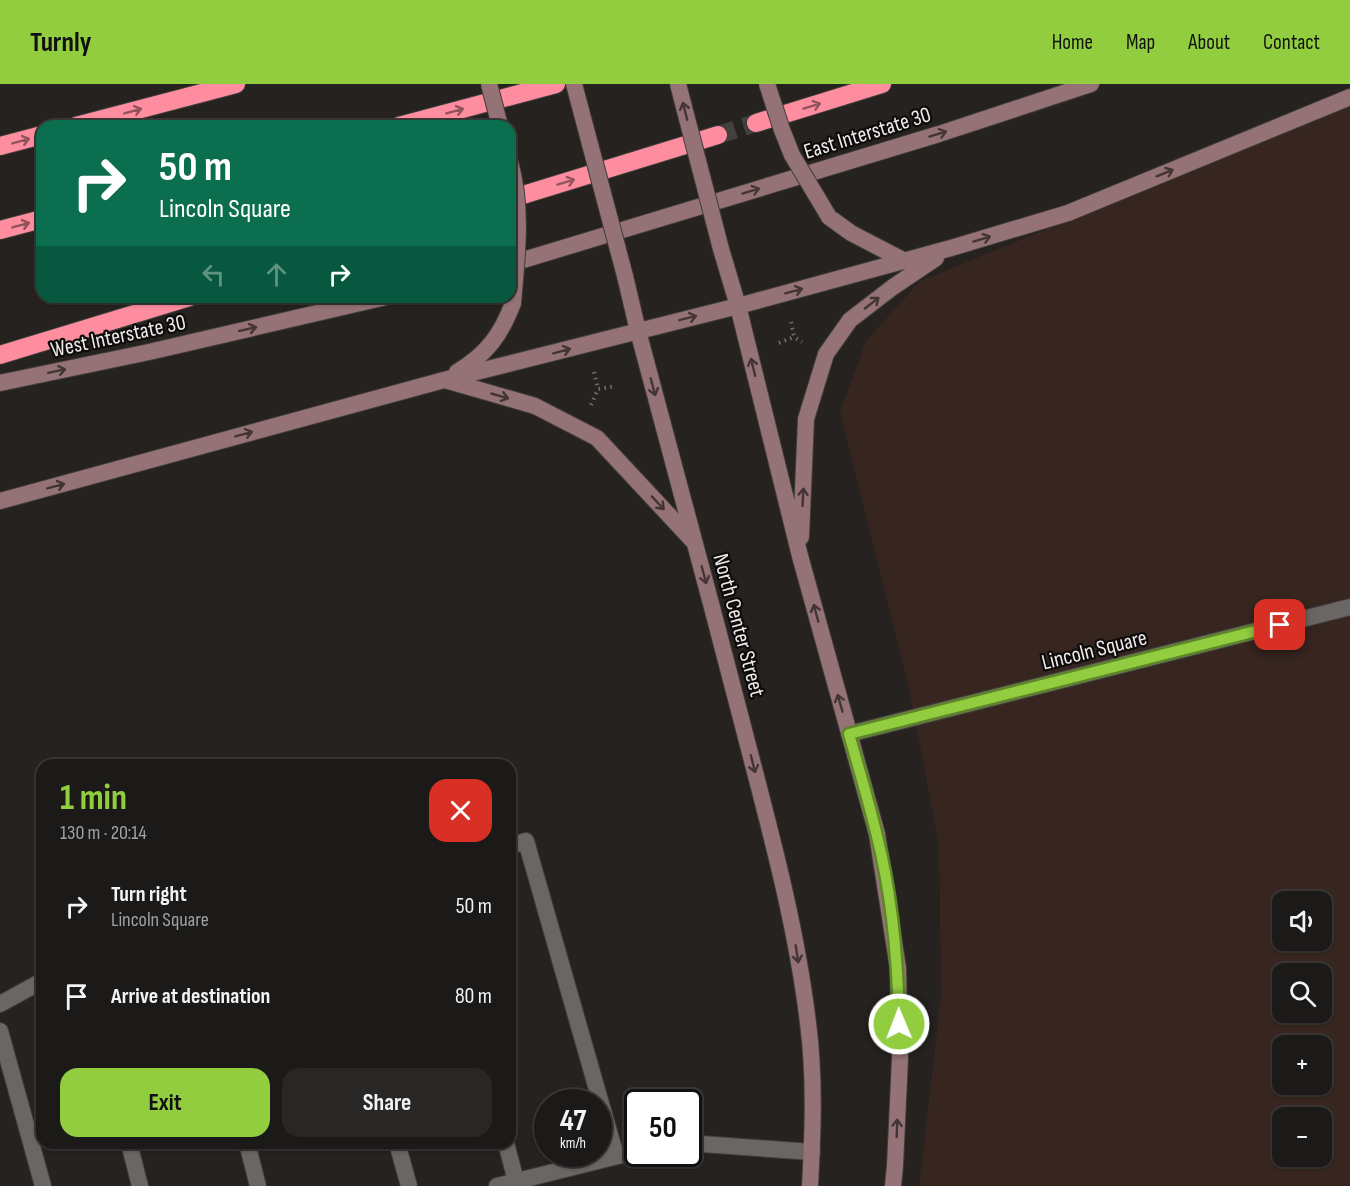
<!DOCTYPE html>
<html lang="en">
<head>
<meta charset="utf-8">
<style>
  body { margin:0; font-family:"Sofia Sans Condensed",sans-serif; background:#292725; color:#f1f3f6; height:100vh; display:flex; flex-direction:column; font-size:22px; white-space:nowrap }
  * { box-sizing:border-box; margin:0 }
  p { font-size:20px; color:#a0a1a2 }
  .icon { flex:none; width:33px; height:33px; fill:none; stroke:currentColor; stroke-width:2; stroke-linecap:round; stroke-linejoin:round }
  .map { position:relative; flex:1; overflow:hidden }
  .side { position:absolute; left:36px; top:675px; width:480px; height:390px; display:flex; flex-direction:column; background:#1c1a18; border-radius:18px; box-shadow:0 2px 4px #0004,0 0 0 2px #3a3837 }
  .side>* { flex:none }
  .banner { position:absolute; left:36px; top:36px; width:480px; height:183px; border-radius:18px; box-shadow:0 2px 4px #0004,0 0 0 2px #3a3837; background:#0b6e4f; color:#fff; overflow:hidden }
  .buttons { position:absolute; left:1272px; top:807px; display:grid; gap:12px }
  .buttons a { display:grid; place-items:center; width:60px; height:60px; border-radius:12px; background:#1c1a18; box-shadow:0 2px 4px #0004,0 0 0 2px #3a3837; font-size:30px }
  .speed { position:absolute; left:534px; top:1005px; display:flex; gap:12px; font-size:30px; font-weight:700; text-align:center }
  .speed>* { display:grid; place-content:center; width:78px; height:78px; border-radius:50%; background:#1c1a18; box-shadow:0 2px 4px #0004,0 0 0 2px #3a3837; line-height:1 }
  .speed small { font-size:15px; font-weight:400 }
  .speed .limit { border:3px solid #111; border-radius:9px; background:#fff; color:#111 }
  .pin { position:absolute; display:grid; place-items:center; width:51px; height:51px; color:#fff; margin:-26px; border-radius:12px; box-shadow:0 3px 9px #0006 }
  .me { position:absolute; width:66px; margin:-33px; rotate:359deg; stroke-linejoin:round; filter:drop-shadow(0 0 4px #0008) }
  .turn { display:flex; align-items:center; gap:21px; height:126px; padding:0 24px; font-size:27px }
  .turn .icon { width:78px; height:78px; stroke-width:2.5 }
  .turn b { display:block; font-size:42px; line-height:51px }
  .lanes { display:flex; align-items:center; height:57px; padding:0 24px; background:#0003; justify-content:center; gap:30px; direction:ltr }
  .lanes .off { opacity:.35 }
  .round { display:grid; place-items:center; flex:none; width:63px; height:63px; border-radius:18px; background:#292725 }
  .head { display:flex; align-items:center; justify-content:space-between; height:102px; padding:0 24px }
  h1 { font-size:36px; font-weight:700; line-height:45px; color:#91cd3f }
  .button { display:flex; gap:12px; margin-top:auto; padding:12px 24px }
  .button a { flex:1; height:69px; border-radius:18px; background:#91cd3f; color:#111; font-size:24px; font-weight:700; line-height:69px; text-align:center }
  .button a+a { background:#292725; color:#f1f3f6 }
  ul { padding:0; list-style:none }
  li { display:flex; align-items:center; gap:18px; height:90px; padding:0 24px }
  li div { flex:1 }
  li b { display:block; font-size:22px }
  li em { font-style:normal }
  header { display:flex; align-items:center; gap:36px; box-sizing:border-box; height:84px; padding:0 30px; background:#91cd3f; color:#111 }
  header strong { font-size:28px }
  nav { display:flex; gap:33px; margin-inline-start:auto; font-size:21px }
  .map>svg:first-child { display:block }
  .commercial { fill:#37251f; fill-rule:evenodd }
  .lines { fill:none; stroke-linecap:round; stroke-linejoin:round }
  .motorway-tunnel { stroke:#43403e; stroke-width:18; stroke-dasharray:18 9; stroke-linecap:butt }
  .service-casing { stroke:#3f3d3a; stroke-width:18 }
  .minor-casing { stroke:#3f3d3a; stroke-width:18 }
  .secondary-casing { stroke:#3f3d3a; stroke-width:18 }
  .motorway-casing { stroke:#3f3d3a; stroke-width:20 }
  .path { stroke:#716e6d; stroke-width:4; stroke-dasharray:1.5 4.5; stroke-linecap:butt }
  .service { stroke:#696663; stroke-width:16 }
  .minor { stroke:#696663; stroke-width:16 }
  .secondary { stroke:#957275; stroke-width:16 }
  .motorway { stroke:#fd8d9f; stroke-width:18 }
  .secondary-bridge-casing { stroke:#3f3d3a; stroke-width:18; stroke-linecap:butt }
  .secondary-bridge { stroke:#957275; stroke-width:16 }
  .oneway { stroke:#91535c }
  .oneway2 { stroke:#433535 }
  .route-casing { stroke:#5e8529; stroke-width:15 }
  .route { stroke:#91cd3f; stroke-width:10 }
  .labels { text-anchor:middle; stroke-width:4.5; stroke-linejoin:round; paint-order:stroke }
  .street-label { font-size:22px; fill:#eeebea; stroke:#0d0c0b }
</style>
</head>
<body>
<header>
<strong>Turnly</strong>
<nav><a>Home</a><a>Map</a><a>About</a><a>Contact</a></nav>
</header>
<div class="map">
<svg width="1350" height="1102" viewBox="0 0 1350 1102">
  <rect width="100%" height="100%" fill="#252220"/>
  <path class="commercial" d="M1350,21V1102H919L941,913L939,761L908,600L840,328L866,257L920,197ZM1282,818H1322V856H1282ZM1282,890H1322V928H1282ZM1282,962H1322V1000H1282ZM1282,1034H1322V1072H1282Z"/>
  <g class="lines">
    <path class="motorway-tunnel" d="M718,51L756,39"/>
    <defs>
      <path id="service" d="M510,762L526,757L616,1072
        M0,920L42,897
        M0,947L43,1102
        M129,1059L140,1102
        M247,1059L258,1102
        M397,1059L409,1102
        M506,1059L516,1097
        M688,1059L812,1068
        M497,1102L638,1067"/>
      <path id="minor" d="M849,650L1350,523"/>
      <path id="secondary" d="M829,133L851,149L905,177
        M721,165L738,222L800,472L877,750L898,884L900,974L895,1082L893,1102
        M510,180L939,50L1091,0
        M625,192L638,247C673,378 709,510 743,642C768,739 796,838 808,939C815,993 813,1047 810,1102
        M457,288C487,270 501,251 513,219
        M445,296L535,322L597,354L693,457
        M0,299L149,268L386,213
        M0,417L444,296L738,222L951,164L1068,129L1350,13
        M801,453L806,335L826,270L850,236L893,203L936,174"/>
      <path id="motorway" d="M756,39L882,0
        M76,42L236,0
        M399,42L556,0
        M0,62L42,51
        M510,115L718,51
        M0,146L42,135
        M0,271L190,213"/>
    </defs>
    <use href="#service" class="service-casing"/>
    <use href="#minor" class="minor-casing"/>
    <use href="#secondary" class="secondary-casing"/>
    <use href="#motorway" class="motorway-casing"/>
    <path class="path" d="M791,238L794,253L802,258
      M779,259L794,253
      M594,288L598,305L616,302
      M591,321L598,305"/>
    <use href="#service" class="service"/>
    <use href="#minor" class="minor"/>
    <use href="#secondary" class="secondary"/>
    <use href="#motorway" class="motorway"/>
    <defs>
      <path id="secondary-bridge" d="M489,0L500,42
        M574,0L625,192
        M678,0L721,165
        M767,0L782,46L792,71L829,133
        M510,78C523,125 517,171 513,219"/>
    </defs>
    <use href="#secondary-bridge" class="secondary-bridge-casing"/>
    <use href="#secondary-bridge" class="secondary-bridge"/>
  </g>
  <defs><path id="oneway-shaft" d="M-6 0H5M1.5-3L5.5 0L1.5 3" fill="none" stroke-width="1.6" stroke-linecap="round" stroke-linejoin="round" transform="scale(1.5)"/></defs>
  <g class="oneway">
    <use href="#oneway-shaft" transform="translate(812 22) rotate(-17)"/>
    <use href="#oneway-shaft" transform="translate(133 27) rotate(-15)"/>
    <use href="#oneway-shaft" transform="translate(455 27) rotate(-15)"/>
    <use href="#oneway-shaft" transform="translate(21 57) rotate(-15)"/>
    <use href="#oneway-shaft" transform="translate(566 98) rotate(-17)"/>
    <use href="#oneway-shaft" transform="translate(21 141) rotate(-15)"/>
  </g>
  <g class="oneway2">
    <use href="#oneway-shaft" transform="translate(685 27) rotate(-104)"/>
    <use href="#oneway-shaft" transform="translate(938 50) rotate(-17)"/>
    <use href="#oneway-shaft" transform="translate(1165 89) rotate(-22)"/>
    <use href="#oneway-shaft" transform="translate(751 107) rotate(-17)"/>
    <use href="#oneway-shaft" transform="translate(982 155) rotate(-17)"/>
    <use href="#oneway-shaft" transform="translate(794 207) rotate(-15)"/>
    <use href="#oneway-shaft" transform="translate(872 219) rotate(-38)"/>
    <use href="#oneway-shaft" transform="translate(688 234) rotate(-14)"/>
    <use href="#oneway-shaft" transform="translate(248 245) rotate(-13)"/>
    <use href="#oneway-shaft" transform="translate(562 267) rotate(-15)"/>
    <use href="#oneway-shaft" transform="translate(753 283) rotate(-104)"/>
    <use href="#oneway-shaft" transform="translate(57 287) rotate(-12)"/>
    <use href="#oneway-shaft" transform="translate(653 303) rotate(75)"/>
    <use href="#oneway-shaft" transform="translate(500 312) rotate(16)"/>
    <use href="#oneway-shaft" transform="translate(244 350) rotate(-15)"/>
    <use href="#oneway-shaft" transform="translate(56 402) rotate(-15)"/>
    <use href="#oneway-shaft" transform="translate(803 413) rotate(-87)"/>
    <use href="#oneway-shaft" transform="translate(658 419) rotate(47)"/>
    <use href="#oneway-shaft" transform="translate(704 491) rotate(75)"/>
    <use href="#oneway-shaft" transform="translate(816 529) rotate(-105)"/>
    <use href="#oneway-shaft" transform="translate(840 619) rotate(-106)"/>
    <use href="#oneway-shaft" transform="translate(753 680) rotate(76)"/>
    <use href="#oneway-shaft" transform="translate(797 870) rotate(81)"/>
    <use href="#oneway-shaft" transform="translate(897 1044) rotate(-88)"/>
  </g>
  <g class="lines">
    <defs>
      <path id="route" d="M899,940C898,876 892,810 876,748C868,715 858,682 849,650L1280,541"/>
    </defs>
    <use href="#route" class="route-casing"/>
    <use href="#route" class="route"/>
  </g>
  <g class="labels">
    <g class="street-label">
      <text transform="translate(867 48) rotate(-17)" y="8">East Interstate 30</text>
      <text transform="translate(118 251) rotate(-12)" y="8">West Interstate 30</text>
      <text transform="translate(740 541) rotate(75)" y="8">North Center Street</text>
      <text transform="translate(1094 565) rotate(-14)" y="8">Lincoln Square</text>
    </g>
  </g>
</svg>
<div class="buttons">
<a><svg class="icon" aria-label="sound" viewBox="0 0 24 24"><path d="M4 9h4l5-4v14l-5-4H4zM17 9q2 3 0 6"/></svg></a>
<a><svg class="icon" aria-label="search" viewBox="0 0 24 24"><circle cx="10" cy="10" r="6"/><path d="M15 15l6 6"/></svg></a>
<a>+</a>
<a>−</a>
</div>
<div class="speed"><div>47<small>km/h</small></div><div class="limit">50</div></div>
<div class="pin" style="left:1280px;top:541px;background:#d93025"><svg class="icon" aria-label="arrive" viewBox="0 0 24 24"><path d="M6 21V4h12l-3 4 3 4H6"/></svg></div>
<svg class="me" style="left:899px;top:940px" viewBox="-20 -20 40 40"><circle r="17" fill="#91cd3f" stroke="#fff" stroke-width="3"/><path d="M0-11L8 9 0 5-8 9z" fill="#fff"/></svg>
<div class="banner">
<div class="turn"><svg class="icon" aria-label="right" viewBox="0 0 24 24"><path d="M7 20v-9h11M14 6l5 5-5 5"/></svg><div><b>50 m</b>Lincoln Square</div></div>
<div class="lanes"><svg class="icon off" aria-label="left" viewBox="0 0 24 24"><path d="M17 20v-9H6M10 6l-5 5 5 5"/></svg><svg class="icon off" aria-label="ahead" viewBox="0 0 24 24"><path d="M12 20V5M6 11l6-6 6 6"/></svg><svg class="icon" aria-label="right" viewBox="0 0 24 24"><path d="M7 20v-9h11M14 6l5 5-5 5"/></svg></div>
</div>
<section class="side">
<div class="head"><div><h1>1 min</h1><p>130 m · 20:14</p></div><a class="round" style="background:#d93025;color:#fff"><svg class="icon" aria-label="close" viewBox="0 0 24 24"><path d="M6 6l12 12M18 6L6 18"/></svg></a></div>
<ul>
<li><svg class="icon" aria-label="right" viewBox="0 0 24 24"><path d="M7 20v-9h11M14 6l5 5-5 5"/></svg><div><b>Turn right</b><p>Lincoln Square</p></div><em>50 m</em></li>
<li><svg class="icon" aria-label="arrive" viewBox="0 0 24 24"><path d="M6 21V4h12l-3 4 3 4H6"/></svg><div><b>Arrive at destination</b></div><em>80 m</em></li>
</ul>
<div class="button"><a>Exit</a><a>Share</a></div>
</section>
</div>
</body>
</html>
